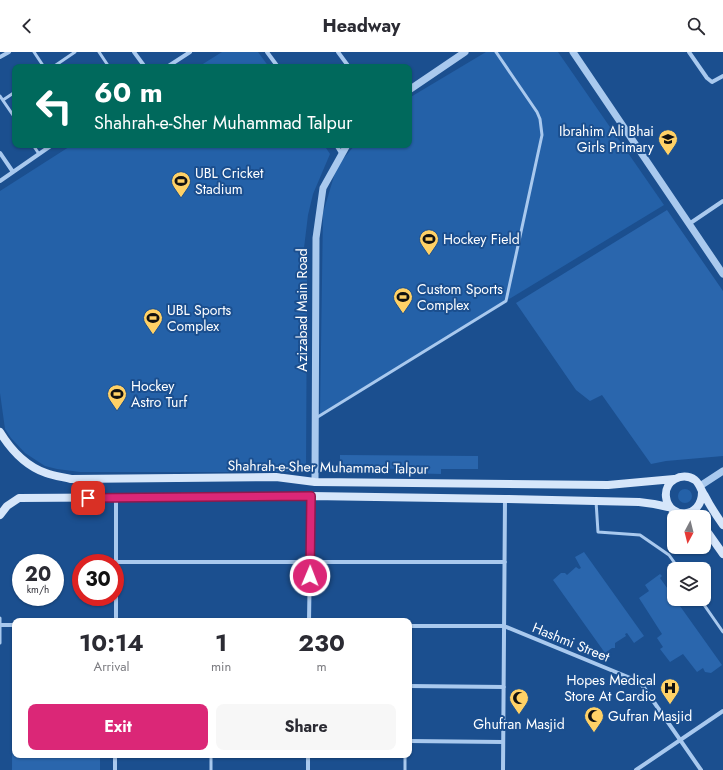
<!DOCTYPE html>
<html lang="en">
<head>
<meta charset="utf-8">
<style>
  body { margin:0; font-family:Jost,sans-serif; background:#f7f7f7; color:#2b2b33; height:100vh; display:flex; flex-direction:column; font-size:15px; white-space:nowrap }
  * { box-sizing:border-box; margin:0 }
  p { font-size:13px; color:#7c7c81 }
  .icon { flex:none; width:22px; height:22px; fill:none; stroke:currentColor; stroke-width:2; stroke-linecap:round; stroke-linejoin:round }
  .map { position:relative; flex:1; overflow:hidden }
  .drawer { position:absolute; left:12px; top:566px; width:400px; height:140px; display:flex; flex-direction:column; background:#fff; border-radius:8px; box-shadow:0 1px 3px #0004 }
  .drawer>* { flex:none }
  .banner { position:absolute; left:12px; top:12px; width:400px; height:84px; border-radius:8px; box-shadow:0 1px 3px #0004; background:#00695c; color:#fff; overflow:hidden }
  .needle { width:26px; rotate:187deg }
  .buttons { position:absolute; left:667px; top:458px; display:grid; gap:8px }
  .buttons a { display:grid; place-items:center; width:44px; height:44px; border-radius:8px; background:#fff; box-shadow:0 1px 3px #0004; font-size:20px }
  .speed { position:absolute; left:12px; top:502px; display:flex; gap:8px; font-size:20px; font-weight:700; text-align:center }
  .speed>* { display:grid; place-content:center; width:52px; height:52px; border-radius:50%; background:#fff; box-shadow:0 1px 3px #0004; line-height:1 }
  .speed small { font-size:10px; font-weight:400 }
  .speed .limit { border:6px solid #d22; background:#fff; color:#111 }
  .pin { position:absolute; display:grid; place-items:center; width:34px; height:34px; color:#fff; margin:-17px; border-radius:8px; box-shadow:0 2px 6px #0006 }
  .me { position:absolute; width:44px; margin:-22px; rotate:1deg; stroke-linejoin:round; filter:drop-shadow(0 0 3px #0008) }
  .turn { display:flex; align-items:center; gap:14px; height:84px; padding:0 16px; font-size:18px }
  .turn .icon { width:52px; height:52px; stroke-width:2.5 }
  .turn b { display:block; font-size:28px; line-height:34px }
  .eta { display:flex; justify-content:space-evenly; align-items:center; height:68px; text-align:center }
  .eta b { font-size:24px; font-weight:700; line-height:28px }
  .cta { display:flex; gap:8px; margin-top:auto; padding:8px 16px }
  .cta a { flex:1; height:46px; border-radius:8px; background:#db2777; color:#fff; font-size:16px; font-weight:700; line-height:46px; text-align:center }
  .cta a+a { background:#f7f7f7; color:#2b2b33 }
  header { display:flex; justify-content:space-between; align-items:center; height:52px; padding:0 16px; background:#fff; font-size:18px; font-weight:700 }
  .map>svg:first-child { display:block }
  .green { fill:#2461a8 }
  .building { fill:#2a66ad }
  .lines { fill:none; stroke-linecap:round; stroke-linejoin:round }
  .service { stroke:#a9c9ee; stroke-width:3 }
  .minor { stroke:#a9c9ee; stroke-width:4 }
  .tertiary { stroke:#a9c9ee; stroke-width:7 }
  .secondary { stroke:#d6e6fa; stroke-width:8 }
  .route-casing { stroke:#8e194d; stroke-width:10 }
  .route { stroke:#db2777; stroke-width:7 }
  .labels { text-anchor:middle; stroke-width:4; stroke-linejoin:round; paint-order:stroke }
  .poi-label { font-size:14px; fill:#fff; stroke:#1b4f8f; text-anchor:start }
  .street-label { font-size:14px; fill:#fff; stroke:#1b4f8f }
</style>
</head>
<body>
<header><svg class="icon" aria-label="back" viewBox="0 0 24 24"><path d="M15 5l-7 7 7 7"/></svg>Headway<svg class="icon" aria-label="search" viewBox="0 0 24 24"><circle cx="10" cy="10" r="6"/><path d="M15 15l6 6"/></svg></header>
<div class="map">
<svg width="723" height="718" viewBox="0 0 723 718">
  <rect width="100%" height="100%" fill="#1b4f8f"/>
  <path class="green" d="M222,0H258L269,15H198Z
    M486,0H558L664,153L320,362L323,161L337,114L355,93H409V46Z
    M72,93H324L330,102L313,142L308,163L304,196L307,224L306,420H80L57,417L45,414L25,401L11,386L5,377L0,341V139Z
    M678 444a7 7 0 1 1 14 0a7 7 0 1 1-14 0Z"/>
  <path class="building" d="M667,158L723,239V404L666,409L651,412L602,343L590,349L576,338L516,251Z
    M340,403L478,404V417H441V422L406,421V417L340,416Z
    M584,500L644,584L634,591L627,581L625,582L626,584L615,591V596H612L605,601L553,528L561,521H565L567,523L576,515L579,517L581,516L575,505Z
    M660,522L662,524L660,526L722,613L711,621L705,620L703,616L697,620L683,602L670,610L660,597L663,595L657,586L662,582L639,546L649,539L645,533Z
    M13,586H15V703H100V718H12Z"/>
  <g class="lines">
    <path class="service" d="M34,0L44,15
      M99,0L109,15
      M53,15L75,0
      M0,44L15,66
      M3,48L15,40
      M33,93L39,102
      M316,366L506,249L542,83L540,67L537,60L496,0
      M596,449L598,480L640,483L669,503L679,517
      M700,547L723,580
      M0,566V591
      M405,703V718
      M211,718V703"/>
    <path class="minor" d="M134,0L145,15
      M267,0L278,15
      M338,0L349,15
      M689,0L707,26L712,30L723,24
      M0,5L9,0
      M167,15L190,0
      M336,93L341,101
      M0,101L13,120
      M0,129L52,93
      M689,172L723,149
      M116,510H505
      M116,569V446
      M309,569L311,444
      M0,573H15
      M409,574H504L640,630L701,718
      M409,634L504,635
      M409,689L503,690
      M115,718V703
      M308,718V703
      M503,718L505,447
      M636,718L723,659"/>
    <path class="tertiary" d="M573,0L723,222
      M409,38L465,0
      M315,430L316,186L323,136L347,93
      M700,434L723,419"/>
    <path class="secondary" d="M0,380C11,398 26,414 46,421C54,424 63,425 71,427L276,425L315,430L608,433L674,427
      M702,440C702,467 669,468 666,445C664,429 682,419 695,428C700,432 701,439 705,444C710,454 716,463 723,473
      M0,463L7,454L19,446L311,444L505,447L639,450L654,452L668,455
      M704,475L723,502"/>
  </g>
  <g class="lines">
    <defs>
      <path id="route" d="M88,446L311,444L310,524"/>
    </defs>
    <use href="#route" class="route-casing"/>
    <use href="#route" class="route"/>
  </g>
  <defs>
    <symbol id="school-pin" viewBox="-11 -11 22 30"><path d="M0 17L-7.5 6A9.5 9.5 0 1 1 7.5 6Z" fill="#ffd166" stroke="#1b4f8f"/><path d="M0-5L7-2L0 1L-7-2ZM-4 1L0 2.5L4 1V4Q0 6-4 4Z" fill="#111"/></symbol>
    <symbol id="stadium-pin" viewBox="-11 -11 22 30"><path d="M0 17L-7.5 6A9.5 9.5 0 1 1 7.5 6Z" fill="#ffd166" stroke="#1b4f8f"/><path d="M0-5a6.5 5 0 1 0 0 10a6.5 5 0 1 0 0-10ZM-3.5-1.8h7v3.6h-7Z" fill="#111"/></symbol>
    <symbol id="hospital-pin" viewBox="-11 -11 22 30"><path d="M0 17L-7.5 6A9.5 9.5 0 1 1 7.5 6Z" fill="#ffd166" stroke="#1b4f8f"/><path d="M-5-5h3v3.5h4V-5h3V5h-3V1.5h-4V5h-3Z" fill="#111"/></symbol>
    <symbol id="mosque-pin" viewBox="-11 -11 22 30"><path d="M0 17L-7.5 6A9.5 9.5 0 1 1 7.5 6Z" fill="#ffd166" stroke="#1b4f8f"/><path d="M3.5-4.9A6 6 0 1 0 3.5 4.9A5 5 0 1 1 3.5-4.9Z" fill="#111"/></symbol>
  </defs>
  <g fill-rule="evenodd">
    <use href="#school-pin" x="657" y="76" width="22" height="30"/>
    <use href="#stadium-pin" x="170" y="118" width="22" height="30"/>
    <use href="#stadium-pin" x="418" y="176" width="22" height="30"/>
    <use href="#stadium-pin" x="392" y="234" width="22" height="30"/>
    <use href="#stadium-pin" x="142" y="255" width="22" height="30"/>
    <use href="#stadium-pin" x="106" y="331" width="22" height="30"/>
    <use href="#hospital-pin" x="659" y="625" width="22" height="30"/>
    <use href="#mosque-pin" x="508" y="635" width="22" height="30"/>
    <use href="#mosque-pin" x="583" y="653" width="22" height="30"/>
  </g>
  <g class="labels">
    <g class="poi-label">
      <text x="654" y="84" text-anchor="end">Ibrahim Ali Bhai<tspan x="654" dy="16">Girls Primary</tspan></text>
      <text x="195" y="126">UBL Cricket<tspan x="195" dy="16">Stadium</tspan></text>
      <text x="443" y="192">Hockey Field</text>
      <text x="417" y="242">Custom Sports<tspan x="417" dy="16">Complex</tspan></text>
      <text x="167" y="263">UBL Sports<tspan x="167" dy="16">Complex</tspan></text>
      <text x="131" y="339">Hockey<tspan x="131" dy="16">Astro Turf</tspan></text>
      <text x="656" y="633" text-anchor="end">Hopes Medical<tspan x="656" dy="16">Store At Cardio</tspan></text>
      <text x="608" y="669">Gufran Masjid</text>
      <text x="519" y="677" text-anchor="middle">Ghufran Masjid</text>
    </g>
    <g class="street-label">
      <text transform="translate(302 258) rotate(-90)" y="5">Azizabad Main Road</text>
      <text transform="translate(328 415) rotate(1)" y="5">Shahrah-e-Sher Muhammad Talpur</text>
      <text transform="translate(571 590) rotate(22)" y="5">Hashmi Street</text>
    </g>
  </g>
</svg>
<div class="buttons">
<a><svg class="needle" viewBox="-14 -14 28 28"><path d="M0-13l5 13h-10z" fill="#e53935"/><path d="M0 13l5-13h-10z" fill="#7c7c81"/></svg></a>
<a><svg class="icon" aria-label="layers" viewBox="0 0 24 24"><path d="M12 4l9 5-9 5-9-5zM3 14l9 5 9-5"/></svg></a>
</div>
<div class="speed"><div>20<small>km/h</small></div><div class="limit">30</div></div>
<div class="pin" style="left:88px;top:446px;background:#d93025"><svg class="icon" aria-label="arrive" viewBox="0 0 24 24"><path d="M6 21V4h12l-3 4 3 4H6"/></svg></div>
<svg class="me" style="left:310px;top:524px" viewBox="-20 -20 40 40"><circle r="17" fill="#db2777" stroke="#fff" stroke-width="3"/><path d="M0-11L8 9 0 5-8 9z" fill="#fff"/></svg>
<div class="banner">
<div class="turn"><svg class="icon" aria-label="left" viewBox="0 0 24 24"><path d="M17 20v-9H6M10 6l-5 5 5 5"/></svg><div><b>60 m</b>Shahrah-e-Sher Muhammad Talpur</div></div>
</div>
<section class="drawer">
<div class="eta">
<div><b>10:14</b><p>Arrival</p></div>
<div><b>1</b><p>min</p></div>
<div><b>230</b><p>m</p></div>
</div>
<div class="cta"><a>Exit</a><a>Share</a></div>
</section>
</div>
</body>
</html>
